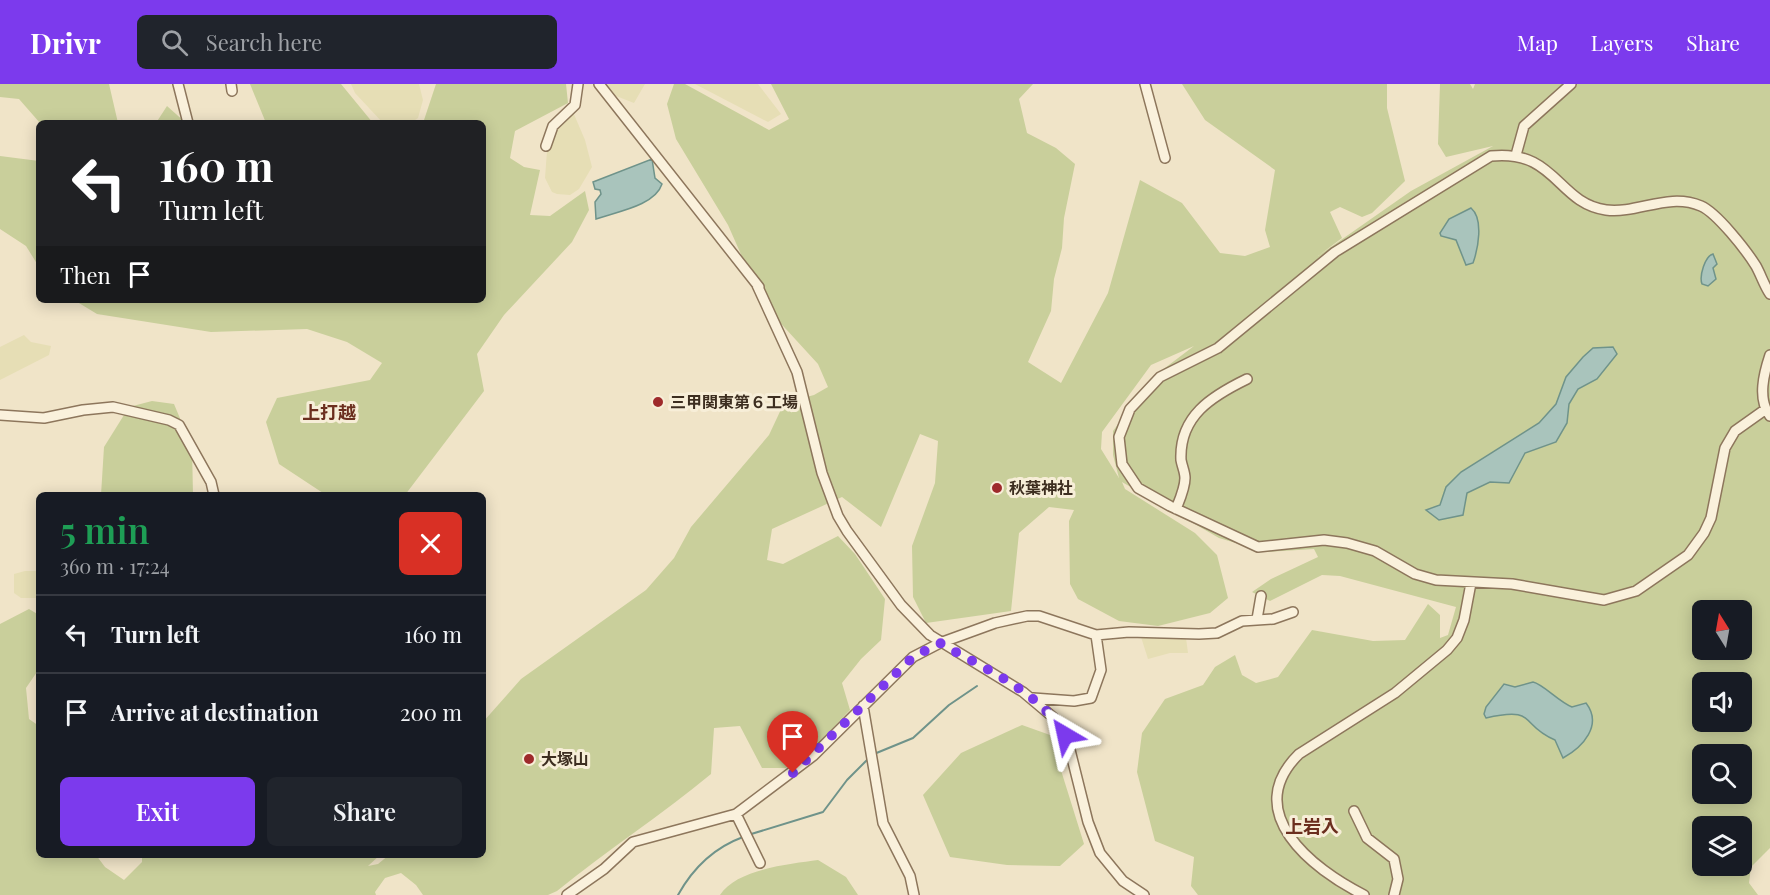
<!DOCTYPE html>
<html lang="en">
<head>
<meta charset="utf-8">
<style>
  body { margin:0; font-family:"Playfair Display","Noto Sans JP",serif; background:#20242c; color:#f1f3f6; height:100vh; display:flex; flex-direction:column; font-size:22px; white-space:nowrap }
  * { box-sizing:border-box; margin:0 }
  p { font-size:20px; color:#9ea1a6 }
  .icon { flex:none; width:33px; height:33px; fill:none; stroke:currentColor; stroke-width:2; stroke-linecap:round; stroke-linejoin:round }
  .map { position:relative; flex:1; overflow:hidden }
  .sheet { position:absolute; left:36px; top:408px; width:450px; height:366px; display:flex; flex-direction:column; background:#171b24; border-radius:9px; box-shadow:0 3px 15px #0003 }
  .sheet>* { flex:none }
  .banner { position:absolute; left:36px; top:36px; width:450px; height:183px; border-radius:9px; box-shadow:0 3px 15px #0003; background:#202124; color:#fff; overflow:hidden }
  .needle { width:39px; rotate:349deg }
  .buttons { position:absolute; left:1692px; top:516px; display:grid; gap:12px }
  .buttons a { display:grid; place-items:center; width:60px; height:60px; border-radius:9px; background:#171b24; box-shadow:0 3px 15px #0003; font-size:30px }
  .pin { position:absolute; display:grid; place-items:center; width:51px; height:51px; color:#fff; margin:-62px -26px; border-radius:50% 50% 50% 0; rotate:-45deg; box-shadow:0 0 6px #0007 }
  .pin .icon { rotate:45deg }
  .me { position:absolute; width:66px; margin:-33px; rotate:324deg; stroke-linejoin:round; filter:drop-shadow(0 0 4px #0008) }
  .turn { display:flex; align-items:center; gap:21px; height:126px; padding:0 24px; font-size:27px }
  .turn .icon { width:78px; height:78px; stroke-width:2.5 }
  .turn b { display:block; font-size:42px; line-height:51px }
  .then { display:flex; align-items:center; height:57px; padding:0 24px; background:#0003; gap:12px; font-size:22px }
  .round { display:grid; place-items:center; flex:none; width:63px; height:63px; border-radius:9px; background:#20242c }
  .headline { display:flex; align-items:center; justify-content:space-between; height:102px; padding:0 24px }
  h1 { font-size:36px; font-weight:600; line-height:45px; color:#1e9e55 }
  .action { display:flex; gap:12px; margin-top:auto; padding:12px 24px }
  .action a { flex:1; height:69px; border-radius:9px; background:#7c3aed; color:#fff; font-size:24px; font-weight:600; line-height:69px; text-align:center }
  .action a+a { background:#20242c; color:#f1f3f6 }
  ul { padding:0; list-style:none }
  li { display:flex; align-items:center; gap:18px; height:78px; padding:0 24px; border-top:2px solid #363941 }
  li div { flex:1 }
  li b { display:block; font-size:22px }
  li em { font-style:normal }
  header { display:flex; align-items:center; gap:36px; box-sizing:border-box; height:84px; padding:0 30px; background:#7c3aed; color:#fff }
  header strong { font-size:28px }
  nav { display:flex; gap:33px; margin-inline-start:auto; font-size:21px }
  .search { width:420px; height:54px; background:#20242c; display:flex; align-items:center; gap:15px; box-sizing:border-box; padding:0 21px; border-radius:9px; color:#9ea1a6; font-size:22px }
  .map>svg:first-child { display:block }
  .farmland { fill:#e6deb5 }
  .green { fill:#c9cf9b; fill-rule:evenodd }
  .water { fill:#a9c4bc; stroke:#6f938a; stroke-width:1.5 }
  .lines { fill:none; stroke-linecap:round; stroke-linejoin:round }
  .stream { stroke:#6f938a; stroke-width:2 }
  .minor-casing { stroke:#8d765c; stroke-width:12 }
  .minor { stroke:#faf1dc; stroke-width:9 }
  .route { stroke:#7c3aed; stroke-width:10; stroke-dasharray:0 18 }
  .poi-dot { fill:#9e2a2b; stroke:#f7eed8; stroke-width:2 }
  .labels { text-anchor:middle; stroke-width:6; stroke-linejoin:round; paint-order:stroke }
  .poi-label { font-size:16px; font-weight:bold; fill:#3d2e20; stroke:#f7eed8; text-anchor:start }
  .neighbourhood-label { font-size:18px; font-weight:bold; fill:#6b2e1e; stroke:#f7eed8 }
</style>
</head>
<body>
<header>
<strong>Drivr</strong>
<div class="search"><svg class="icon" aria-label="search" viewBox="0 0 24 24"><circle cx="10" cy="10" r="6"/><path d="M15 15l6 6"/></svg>Search here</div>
<nav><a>Map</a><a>Layers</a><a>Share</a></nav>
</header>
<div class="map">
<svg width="1770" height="811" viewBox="0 0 1770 811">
  <rect width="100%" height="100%" fill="#f0e4c8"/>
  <path class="farmland" d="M351,0H419L423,16L418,34L411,39H383L355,9Z
    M606,0H645L634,19L616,12Z
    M695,0H758L781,30L768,38Z
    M573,28L585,56L592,83L579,105L570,111L557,110L552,108L545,94L547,67L553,48Z
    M24,251L31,258L51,262L49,271L0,296V263Z
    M25,487H39V514H21L14,509V490Z
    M1141,553L1186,554L1188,569H1170L1148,575Z"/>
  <path class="green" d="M0,0H109L118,39H40L19,15L0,13Z
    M250,0H341L373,39H266Z
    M436,0H566L568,19L515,47L510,74L524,83L540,86L530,131L550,132L585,107L589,126L572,158L504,231L477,270L484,307L405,411H326L279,380L266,338L277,314L370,296L382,279L347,258L307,245L211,248L97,230L74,216H483V39H423Z
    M674,0H685L769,46L789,35L771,0H1033L1019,15L1027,49L1056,64L1075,80L1064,134L1062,164L1054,195L1051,227L1028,278L1061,299L1108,209L1140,96L1182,119L1220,169L1245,172L1270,163L1265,146L1275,86L1205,36L1182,0H1387V24L1405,97L1372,129L1362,133L1340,123L1330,128L1342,154L1318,172L1411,107L1493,62L1446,73L1438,60L1440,0H1470L1473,5L1475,0H1770V764L1751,783L1749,799L1758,811H1198L1191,802L1194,773L1155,757L1137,688L1142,649L1165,615L1203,601L1215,583L1235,571L1242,591L1256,599L1278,593L1312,546L1373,557L1405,556L1428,520L1440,531V554L1448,551L1456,523L1340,492L1322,491L1270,517L1252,508L1271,495L1318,473L1314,465L1266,468L1219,454L1122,398L1125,405L1195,449L1217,471L1228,514L1210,529L1158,542L1119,537L1078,515L1070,500L1069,437L1074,426L1049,423L1019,449L1011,527L926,539L913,513L912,462L935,399L938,357L920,350L881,443L842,413L772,445L767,476L783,480L838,452L855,470L885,515L881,556L861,575L842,599L850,626L813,665L786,684H762L740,642L714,644L711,690C662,731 607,766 557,807L548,811H423L416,801L401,789L385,794L375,808L376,811H0V540L29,525L39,531V585L26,604L29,635L39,642V771H96L105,783L124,796L142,778V771H380L368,782L378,780L389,771H483V638L521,595L646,506L674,474L691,443L769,351L784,319L814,311L828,303L818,280L763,220L728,141L676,55L667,20ZM1194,262L1153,293L1113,347V371L1119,394L1101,365L1102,348L1151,281ZM1702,526H1742V566H1702ZM1702,598H1742V638H1702ZM1702,670H1742V710H1702ZM1702,742H1742V782H1702Z
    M167,22L186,39H156Z
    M0,72L39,77V183L26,162L0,145Z
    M152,317L174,320L192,363L193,411H101L104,363L129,323Z
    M1022,641L1050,651L1084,760L1060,782L1007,781L950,773L923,711L961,669Z
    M818,776L846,793L858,811H720C736,785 790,780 818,776Z"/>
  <path class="water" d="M652,75L655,94L662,100C655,122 615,128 596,135L595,118L601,110L600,106L595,105L593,98Z
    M1471,124C1484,135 1478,165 1473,179L1466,181L1456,156L1441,152L1440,149L1449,135Z
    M1713,170L1717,180L1713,184L1716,195L1708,202L1702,200C1699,192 1705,172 1713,170Z
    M1613,263L1617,270L1597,295L1578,305L1569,320L1567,339L1556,358L1525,369L1509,399L1490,398L1467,409L1463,431L1439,436L1426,426L1440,421L1446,403L1461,388L1539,339L1556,320L1566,293L1583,273L1593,264Z
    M1533,598C1543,600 1559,618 1572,623L1586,619C1603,641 1583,663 1563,674L1555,656C1519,641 1538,622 1486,634L1484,630L1486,623L1504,600L1515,603Z"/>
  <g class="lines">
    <path class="stream" d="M874,670L913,654L949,621L977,602
      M748,751L823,728L847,696L869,674
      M678,811C693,784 713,764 743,753"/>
    <defs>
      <path id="minor" d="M178,0L188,39
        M231,0L232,7
        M599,0L759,203
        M1145,0L1165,74
        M546,62L553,42L575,21L578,0
        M1516,71L1524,42L1571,0
        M757,201L797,288L822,389L838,432L847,447L901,521L930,551L1023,608L1054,634L1068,658L1088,738L1100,769L1123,797L1144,811
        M1770,271C1764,289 1757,315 1770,332
        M1766,325L1735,347L1725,364L1711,434L1704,449L1688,471L1636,507L1604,516L1512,500L1436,496L1415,490L1375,467L1347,459L1324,456L1258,463L1170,422L1138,404L1122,380L1119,353L1130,325L1160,293L1218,264L1335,168L1491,72C1556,65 1557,119 1606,126C1638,130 1668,108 1701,122C1717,129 1746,166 1756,182C1761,191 1764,201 1770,210
        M0,331L44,334L83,326L113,323L169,336L179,341L211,398L214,411
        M1176,425C1180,415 1185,404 1185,394C1185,388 1182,382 1181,376C1179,332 1212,312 1247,295
        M1257,535L1261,512
        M1033,614L1074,617L1091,614L1101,586L1096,551
        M863,622L883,739L910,792L914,811
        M1354,727L1367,754L1394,775L1398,795L1394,811
        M736,730L760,779
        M567,811L604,785L633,758L736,730L813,672L913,573L940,559L995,539L1027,532H1039L1096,551L1129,548L1199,550L1217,549L1242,537L1273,535L1293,528
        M1364,811C1312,785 1240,728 1299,670L1395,609L1447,566L1457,554L1464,536L1471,499"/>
    </defs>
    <use href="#minor" class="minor-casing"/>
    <use href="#minor" class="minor"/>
  </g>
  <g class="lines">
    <path class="route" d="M793,689L913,573L940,559C984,585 1038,606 1065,651"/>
  </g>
  <g class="poi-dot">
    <circle cx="658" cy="318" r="6"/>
    <circle cx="997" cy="404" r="6"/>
    <circle cx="529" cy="675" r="6"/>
  </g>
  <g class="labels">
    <g class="poi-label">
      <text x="670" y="324">三甲関東第６工場</text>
      <text x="1009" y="410">秋葉神社</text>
      <text x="541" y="681">大塚山</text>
    </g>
    <g class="neighbourhood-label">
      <text x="329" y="335">上打越</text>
      <text x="1312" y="749">上岩入</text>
    </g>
  </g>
</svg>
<div class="buttons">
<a><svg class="needle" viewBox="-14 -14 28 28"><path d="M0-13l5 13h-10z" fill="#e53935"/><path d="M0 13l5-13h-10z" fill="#9ea1a6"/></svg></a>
<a><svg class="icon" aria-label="sound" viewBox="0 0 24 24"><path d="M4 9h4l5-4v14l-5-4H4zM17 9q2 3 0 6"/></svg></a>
<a><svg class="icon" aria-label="search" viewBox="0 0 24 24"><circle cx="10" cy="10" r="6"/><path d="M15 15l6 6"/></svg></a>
<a><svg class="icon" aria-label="layers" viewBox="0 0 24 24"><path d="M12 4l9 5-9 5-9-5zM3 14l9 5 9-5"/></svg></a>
</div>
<div class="pin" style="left:793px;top:689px;background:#d93025"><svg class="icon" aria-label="arrive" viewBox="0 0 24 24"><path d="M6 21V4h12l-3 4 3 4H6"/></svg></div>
<svg class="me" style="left:1065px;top:651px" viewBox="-20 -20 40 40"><path d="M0-17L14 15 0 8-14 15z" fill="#7c3aed" stroke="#fff" stroke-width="4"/></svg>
<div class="banner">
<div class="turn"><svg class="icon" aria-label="left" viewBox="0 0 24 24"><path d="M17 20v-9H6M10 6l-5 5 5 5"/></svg><div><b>160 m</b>Turn left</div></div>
<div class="then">Then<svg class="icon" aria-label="arrive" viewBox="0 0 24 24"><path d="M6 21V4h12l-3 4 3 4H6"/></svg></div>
</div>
<section class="sheet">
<div class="headline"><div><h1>5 min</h1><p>360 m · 17:24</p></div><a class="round" style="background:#d93025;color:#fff"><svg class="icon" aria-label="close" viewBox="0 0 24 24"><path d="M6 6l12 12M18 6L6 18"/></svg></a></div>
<ul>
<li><svg class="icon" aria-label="left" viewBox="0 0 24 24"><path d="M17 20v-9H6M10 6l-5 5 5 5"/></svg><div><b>Turn left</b></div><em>160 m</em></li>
<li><svg class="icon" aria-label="arrive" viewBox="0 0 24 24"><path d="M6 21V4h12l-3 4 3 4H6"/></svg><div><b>Arrive at destination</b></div><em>200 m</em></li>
</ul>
<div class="action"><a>Exit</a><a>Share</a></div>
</section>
</div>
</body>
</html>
